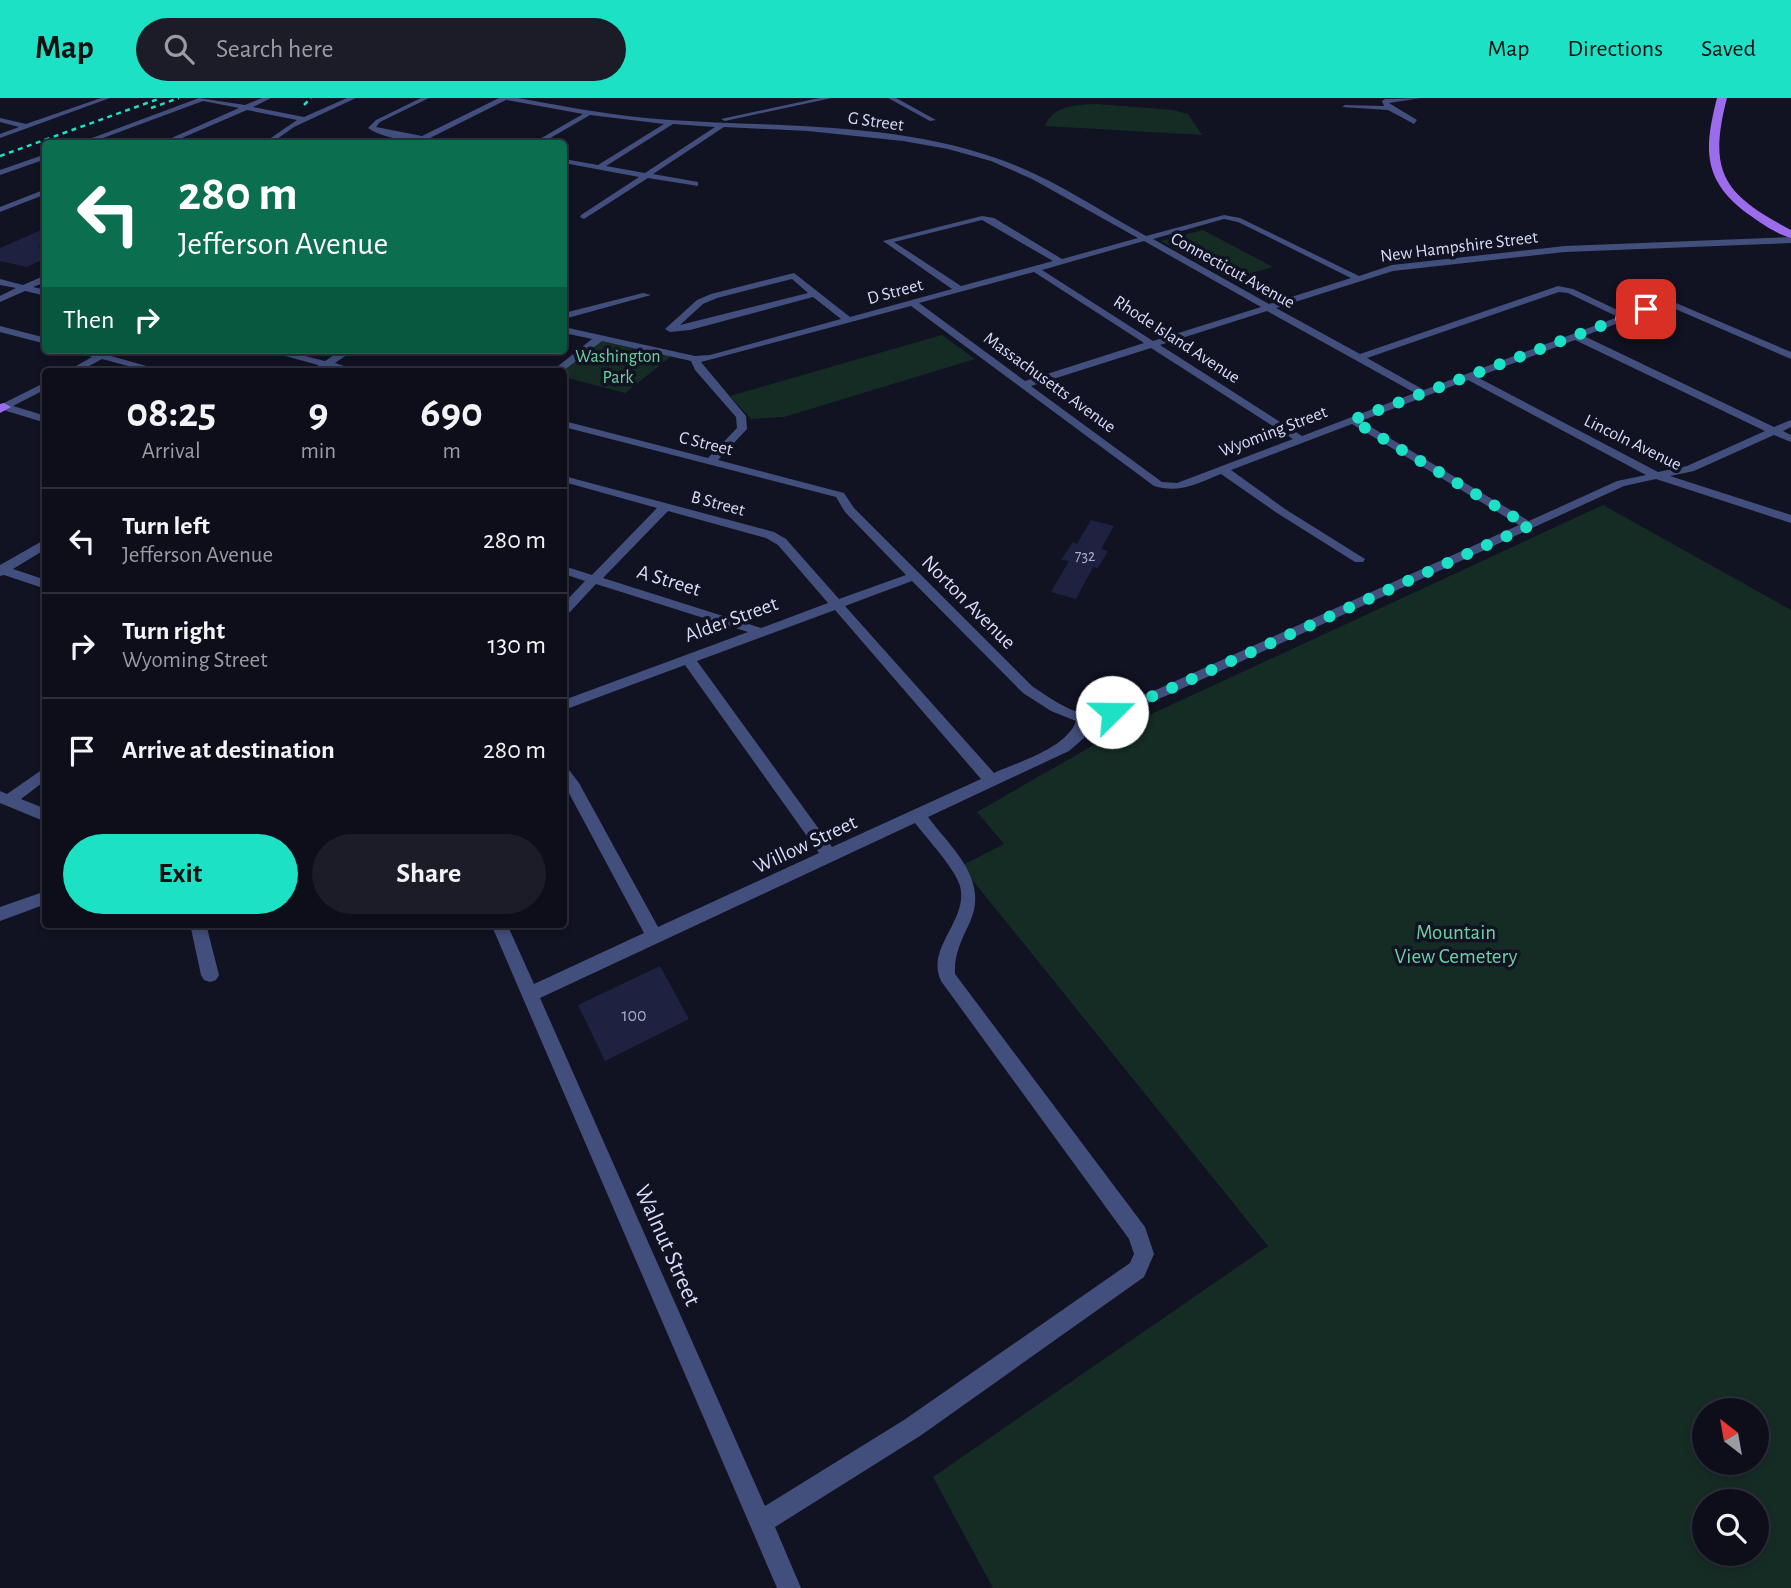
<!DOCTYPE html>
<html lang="en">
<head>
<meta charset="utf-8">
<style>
  body { margin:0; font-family:"Alegreya Sans",sans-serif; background:#1b1c27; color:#f1f3f6; height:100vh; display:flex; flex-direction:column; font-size:26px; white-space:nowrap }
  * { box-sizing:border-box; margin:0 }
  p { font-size:23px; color:#9a9ca2 }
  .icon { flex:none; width:38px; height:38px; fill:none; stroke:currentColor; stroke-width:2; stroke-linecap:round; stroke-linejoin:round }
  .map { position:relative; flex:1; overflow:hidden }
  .side { position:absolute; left:42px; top:270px; width:525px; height:560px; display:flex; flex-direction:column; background:#0d0e1a; border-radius:7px; box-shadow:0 4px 10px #0003,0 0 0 2px #2d2e39 }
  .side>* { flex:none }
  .banner { position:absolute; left:42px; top:42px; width:525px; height:214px; border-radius:7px; box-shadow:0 4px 10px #0003,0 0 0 2px #2d2e39; background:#0b6e4f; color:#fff; overflow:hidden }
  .needle { width:46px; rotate:329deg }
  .buttons { position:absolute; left:1692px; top:1300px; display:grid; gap:14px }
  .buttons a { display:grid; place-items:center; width:77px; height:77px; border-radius:50%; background:#0d0e1a; box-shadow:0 4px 10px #0003,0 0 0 2px #2d2e39; font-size:35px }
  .pin { position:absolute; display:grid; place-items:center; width:60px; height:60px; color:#fff; margin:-30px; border-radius:14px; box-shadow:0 4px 10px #0006 }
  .me { position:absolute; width:77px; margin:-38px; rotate:68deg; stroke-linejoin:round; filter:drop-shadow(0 0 5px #0008) }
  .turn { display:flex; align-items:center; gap:24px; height:147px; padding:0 21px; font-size:32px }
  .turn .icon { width:91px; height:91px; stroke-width:2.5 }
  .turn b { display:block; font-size:49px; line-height:60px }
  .then { display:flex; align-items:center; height:66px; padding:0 21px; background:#0003; gap:14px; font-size:26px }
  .eta { display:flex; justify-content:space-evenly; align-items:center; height:119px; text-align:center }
  .eta b { font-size:42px; font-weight:600; line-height:49px }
  .action { display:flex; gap:14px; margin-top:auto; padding:14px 21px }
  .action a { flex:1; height:80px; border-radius:42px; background:#1ce1c5; color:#111; font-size:28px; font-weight:600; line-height:80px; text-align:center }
  .action a+a { background:#1b1c27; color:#f1f3f6 }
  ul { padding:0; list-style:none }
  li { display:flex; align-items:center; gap:21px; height:105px; padding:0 21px; border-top:2px solid #2d2e39 }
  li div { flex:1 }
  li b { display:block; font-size:26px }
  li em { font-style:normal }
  header { display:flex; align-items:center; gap:42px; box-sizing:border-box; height:98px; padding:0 35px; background:#1ce1c5; color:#111 }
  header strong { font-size:33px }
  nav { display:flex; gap:38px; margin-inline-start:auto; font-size:24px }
  .search { width:490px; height:63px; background:#1b1c27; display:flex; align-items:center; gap:18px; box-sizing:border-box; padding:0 24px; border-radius:38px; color:#9a9ca2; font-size:26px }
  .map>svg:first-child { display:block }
  .green { fill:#152c25; fill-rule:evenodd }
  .building { fill:#1f2141 }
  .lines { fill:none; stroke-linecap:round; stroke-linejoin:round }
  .minor { fill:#424e7c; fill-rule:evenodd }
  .major { fill:#9d6ced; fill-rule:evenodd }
  .rail { stroke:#1ce1c5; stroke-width:2.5; stroke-dasharray:5 4.5; stroke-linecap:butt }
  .route { stroke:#1ce1c5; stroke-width:12; stroke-dasharray:0 21.6 }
  .labels { text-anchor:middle; stroke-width:7; stroke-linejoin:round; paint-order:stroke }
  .far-number-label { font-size:16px; fill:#a9adcc }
  .far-street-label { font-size:18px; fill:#d7dcfa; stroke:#111222 }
  .far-park-label { font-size:18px; fill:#6cd1a0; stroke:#111222 }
  .number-label { font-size:18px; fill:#a9adcc }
  .street-label { font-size:21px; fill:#d7dcfa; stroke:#111222 }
  .park-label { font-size:21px; fill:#6cd1a0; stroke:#111222 }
  .near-street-label { font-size:24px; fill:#d7dcfa; stroke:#111222 }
</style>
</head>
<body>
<header>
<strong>Map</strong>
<div class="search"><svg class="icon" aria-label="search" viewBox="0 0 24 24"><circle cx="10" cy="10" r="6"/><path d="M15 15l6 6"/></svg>Search here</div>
<nav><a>Map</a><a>Directions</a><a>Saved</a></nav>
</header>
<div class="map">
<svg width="1791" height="1490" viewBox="0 0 1791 1490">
  <rect width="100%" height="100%" fill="#111222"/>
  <path class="green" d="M1097,6L1173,12L1188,16L1202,37L1045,28C1053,7 1076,7 1097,6Z
    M1203,132L1273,169L1230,181L1161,143Z
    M942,237L975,261L784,319L751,321L730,298Z
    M600,240L674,256L625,295L564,279V273H557Z
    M1603,407L1791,512V1490H993L933,1379L1268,1148L961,768L1004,746L977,714L1132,625ZM1704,1312H1757V1365H1704ZM1704,1404H1757V1456H1704Z"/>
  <path class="building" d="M46,130V145L38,149L46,150V160L27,169L0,163V150Z
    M1091,422L1114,428L1101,451L1108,453L1098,470L1093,469L1076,501L1051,494L1069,463L1061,462L1073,444L1077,446Z
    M660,868L689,921L605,963L578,907Z"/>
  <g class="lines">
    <path class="minor" d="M101,0H110L0,40V36L19,29L0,24V20L26,26Z
      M199,0L245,7L262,0H271L253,9L304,19L347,0H356L294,29L270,46H262L297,22L247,12L168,46H158L239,10L203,3L87,46H76Z
      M421,0H429L380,24L376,29L422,38L499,0H518C568,9 619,19 670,22C778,29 892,24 996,60C1049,78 1097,111 1146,138L1224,117L1240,120L1359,178L1392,167L1565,148L1791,139V145L1565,154L1393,173L1276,210L1360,256L1558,188L1573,191L1626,216L1663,202H1669L1791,254V261L1666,207L1584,238L1774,329L1791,322V329L1783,333L1791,337V344L1774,337L1694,373L1670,378L1791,417V425L1656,381L1624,388L1168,597L1117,618L1090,625L1084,640L1069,653L928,719C952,751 989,781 970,824C962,841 954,856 955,876L1145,1129L1154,1156L1144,1179L920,1338L775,1429L801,1490H777L491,826H507L534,886L644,835L564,686V671L569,672L579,685L658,829L819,755L685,567L564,612V602L748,534L596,486L569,515L564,516V505L585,483L564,476V468L592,477L657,410L564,384V378L774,434L786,441L839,501L906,477L845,414L836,399L564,329V323L708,360L737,330L736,319L695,272L691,263L602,243L563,273H552L592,241L564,235V229L695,258L710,257L841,221L813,199L690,232L670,234L665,231L697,202L711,196L794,175L850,219L952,191L883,143L982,118L994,120L1062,161L1138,140L1032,81L991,63L948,51L903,43L808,33L724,29L653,76L698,84V88L648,80L584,121L580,119L581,117L639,79L564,65V61L598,67L664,26L590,17L540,46H531L583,16L506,2L430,40L460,46C437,46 387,44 368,30L376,22ZM673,26L715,29L645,75L606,68ZM1224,121L1238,124L1351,180L1269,206L1153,141ZM982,122L1053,163L961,188L894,144ZM1144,143L1261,209L1153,243L1042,172ZM1034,174L1144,245L1025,283L919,205ZM792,181L808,195L680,227L703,206L717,200ZM1559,194L1568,195L1618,219L1424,292L1367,260ZM911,208L1154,388C1179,396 1198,385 1221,376L1277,415L1355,464H1363L1365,461L1285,411L1231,372L1352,326L1519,427L1158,591C1141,597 1100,618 1083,615C1065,612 1048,598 1033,589L854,410L844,395L718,362L747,331L746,318L701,264ZM1267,213L1415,295L1302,338L1160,247ZM1575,242L1765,333L1687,368L1658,374L1477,279ZM1151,250L1293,341L1177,385L1162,384L1031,288ZM1468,282L1646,377L1617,383L1529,423L1361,323ZM668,413L766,440L778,447L828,505L761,530L603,480ZM912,483L1023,595L1051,613L1076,623C1067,650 1018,664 994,675L845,508ZM835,512L981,681L832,749L697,563ZM915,725C928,742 954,769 960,788C969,822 925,850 941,883L1129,1141L1134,1156L1130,1165L904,1322L765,1408L540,900Z
      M819,0H832L725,23L721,21Z
      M888,0H896L936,22L930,23Z
      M1421,0L1389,5L1417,22L1414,26L1388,12L1342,9L1345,7L1384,8L1382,3L1385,1Z
      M46,56V61L0,77V72Z
      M46,91V96L0,114V109Z
      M46,177V184L33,189L46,192V198L25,193L0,204V198L16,190L0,187V181L23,187Z
      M643,195L651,197L564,221V215Z
      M0,228L46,240V246L0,234Z
      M73,252H90L164,273H147L102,261L80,273H67L92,259Z
      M264,252H281L325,263L342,252H354L335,265L359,273C345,273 331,272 318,271V267Z
      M46,284V291L13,308L46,318V325L0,311V307Z
      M46,441V451L13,471L46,482V491L4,477L0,478V467Z
      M46,669V682L21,701L46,711V724L0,705V693L7,696Z
      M46,793V806L0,823V809Z
      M190,826H206L219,877L216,882L210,884L204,882L201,877Z"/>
    <path class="major" d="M1717,0H1727C1707,76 1725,97 1791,132V140C1776,136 1761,125 1748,116C1702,82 1704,51 1717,0Z
      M4,305L11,309L0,315V306Z"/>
    <path class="rail" d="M304,7L311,0
      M151,10L179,0
      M0,58L161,0"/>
  </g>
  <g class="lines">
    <path class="route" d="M1112,614L1163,594L1529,428L1352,322L1646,211"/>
  </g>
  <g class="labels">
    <g class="far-number-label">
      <text x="1085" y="463">732</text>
    </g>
    <g class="far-street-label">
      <text transform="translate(876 23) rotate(8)" y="6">G Street</text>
      <text transform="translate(1459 148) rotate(-7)" y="6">New Hampshire Street</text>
      <text transform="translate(1233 172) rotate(29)" y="6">Connecticut Avenue</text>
      <text transform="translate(895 193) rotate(-15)" y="6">D Street</text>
      <text transform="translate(1177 241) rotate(33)" y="6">Rhode Island Avenue</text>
      <text transform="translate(1050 284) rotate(36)" y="6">Massachusetts Avenue</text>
      <text transform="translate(1273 333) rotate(-21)" y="6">Wyoming Street</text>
      <text transform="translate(1633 344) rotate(26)" y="6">Lincoln Avenue</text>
      <text transform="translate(706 345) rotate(14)" y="6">C Street</text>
      <text transform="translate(718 405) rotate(15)" y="6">B Street</text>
    </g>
    <g class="far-park-label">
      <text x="618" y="264">Washington<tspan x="618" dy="21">Park</tspan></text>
    </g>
    <g class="number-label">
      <text x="634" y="923">100</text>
    </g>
    <g class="street-label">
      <text transform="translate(669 482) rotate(17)" y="7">A Street</text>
      <text transform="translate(969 504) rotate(45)" y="7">Norton Avenue</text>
      <text transform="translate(731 521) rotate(-20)" y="7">Alder Street</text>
      <text transform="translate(805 746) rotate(-25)" y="7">Willow Street</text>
    </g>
    <g class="park-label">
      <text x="1456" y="841">Mountain<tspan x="1456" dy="24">View Cemetery</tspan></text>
    </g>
    <g class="near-street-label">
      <text transform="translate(668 1147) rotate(66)" y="8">Walnut Street</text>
    </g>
  </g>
</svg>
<div class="buttons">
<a><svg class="needle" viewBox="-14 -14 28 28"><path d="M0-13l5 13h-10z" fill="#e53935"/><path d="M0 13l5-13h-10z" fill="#9a9ca2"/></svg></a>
<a><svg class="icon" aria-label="search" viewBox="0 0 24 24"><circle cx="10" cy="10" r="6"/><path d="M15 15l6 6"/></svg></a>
</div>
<div class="pin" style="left:1646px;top:211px;background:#d93025"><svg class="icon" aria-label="arrive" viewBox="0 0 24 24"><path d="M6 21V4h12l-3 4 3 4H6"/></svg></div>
<svg class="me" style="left:1112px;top:614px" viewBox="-20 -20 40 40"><circle r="19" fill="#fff"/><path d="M0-13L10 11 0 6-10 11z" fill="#1ce1c5"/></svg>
<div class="banner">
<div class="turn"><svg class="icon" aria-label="left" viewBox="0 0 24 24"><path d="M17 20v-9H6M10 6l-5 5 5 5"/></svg><div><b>280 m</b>Jefferson Avenue</div></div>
<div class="then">Then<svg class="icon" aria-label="right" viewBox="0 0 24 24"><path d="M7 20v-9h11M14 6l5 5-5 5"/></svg></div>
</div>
<section class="side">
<div class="eta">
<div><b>08:25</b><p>Arrival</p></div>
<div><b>9</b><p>min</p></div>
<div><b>690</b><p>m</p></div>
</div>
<ul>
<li><svg class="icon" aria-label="left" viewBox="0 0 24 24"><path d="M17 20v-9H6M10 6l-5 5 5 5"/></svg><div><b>Turn left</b><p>Jefferson Avenue</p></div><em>280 m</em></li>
<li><svg class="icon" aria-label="right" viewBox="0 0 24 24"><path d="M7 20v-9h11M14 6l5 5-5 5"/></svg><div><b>Turn right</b><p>Wyoming Street</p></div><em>130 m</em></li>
<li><svg class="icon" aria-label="arrive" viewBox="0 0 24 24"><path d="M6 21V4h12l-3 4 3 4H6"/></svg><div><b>Arrive at destination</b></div><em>280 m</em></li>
</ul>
<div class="action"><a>Exit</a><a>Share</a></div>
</section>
</div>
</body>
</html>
